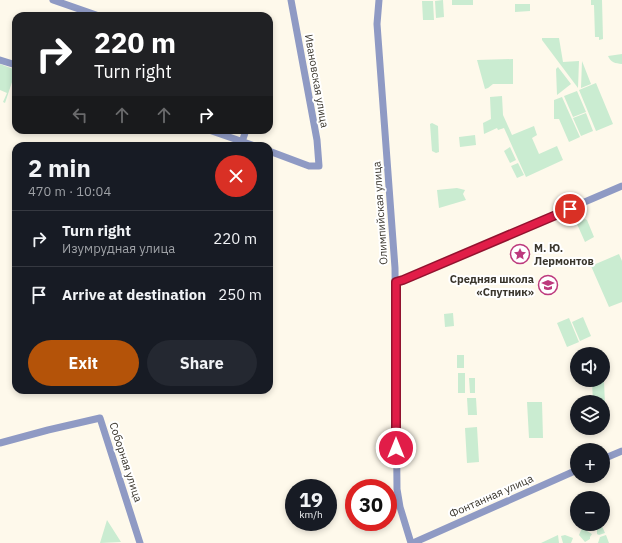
<!DOCTYPE html>
<html lang="en">
<head>
<meta charset="utf-8">
<style>
  body { margin:0; font-family:"IBM Plex Sans",sans-serif; background:#242831; color:#f1f3f6; height:100vh; display:flex; flex-direction:column; font-size:15px; white-space:nowrap }
  * { box-sizing:border-box; margin:0 }
  p { font-size:13px; color:#9ea1a6 }
  .icon { flex:none; width:22px; height:22px; fill:none; stroke:currentColor; stroke-width:2; stroke-linecap:round; stroke-linejoin:round }
  .map { position:relative; flex:1; overflow:hidden }
  .side { position:absolute; left:12px; top:142px; width:261px; height:252px; display:flex; flex-direction:column; background:#171b24; border-radius:12px; box-shadow:0 2px 6px #0003 }
  .side>* { flex:none }
  .banner { position:absolute; left:12px; top:12px; width:261px; height:122px; border-radius:12px; box-shadow:0 2px 6px #0003; background:#202124; color:#fff; overflow:hidden }
  .controls { position:absolute; left:570px; top:347px; display:grid; gap:8px }
  .controls a { display:grid; place-items:center; width:40px; height:40px; border-radius:50%; background:#171b24; box-shadow:0 2px 6px #0003; font-size:20px }
  .speed { position:absolute; left:285px; top:479px; display:flex; gap:8px; font-size:20px; font-weight:700; text-align:center }
  .speed>* { display:grid; place-content:center; width:52px; height:52px; border-radius:50%; background:#171b24; box-shadow:0 2px 6px #0003; line-height:1 }
  .speed small { font-size:10px; font-weight:400 }
  .speed .limit { border:6px solid #d22; background:#fff; color:#111 }
  .pin { position:absolute; display:grid; place-items:center; width:34px; height:34px; color:#fff; margin:-17px; border:2px solid #fff; border-radius:50%; box-shadow:0 1px 4px #0007 }
  .me { position:absolute; width:44px; margin:-22px; rotate:0deg; stroke-linejoin:round; filter:drop-shadow(0 0 3px #0008) }
  .turn { display:flex; align-items:center; gap:14px; height:84px; padding:0 16px; font-size:18px }
  .turn .icon { width:52px; height:52px; stroke-width:2.5 }
  .turn b { display:block; font-size:28px; line-height:34px }
  .lanes { display:flex; align-items:center; height:38px; padding:0 16px; background:#0003; justify-content:center; gap:20px; direction:ltr }
  .lanes .off { opacity:.35 }
  .round { display:grid; place-items:center; flex:none; width:42px; height:42px; border-radius:21px; background:#242831 }
  .summary { display:flex; align-items:center; justify-content:space-between; height:68px; padding:0 16px }
  h1 { font-size:24px; font-weight:700; line-height:30px }
  .primary-button { display:flex; gap:8px; margin-top:auto; padding:8px 16px }
  .primary-button a { flex:1; height:46px; border-radius:24px; background:#b45309; color:#fff; font-size:16px; font-weight:700; line-height:46px; text-align:center }
  .primary-button a+a { background:#242831; color:#f1f3f6 }
  ul { padding:0; list-style:none }
  li { display:flex; align-items:center; gap:12px; height:56px; padding:0 16px; border-top:1px solid #363941 }
  li div { flex:1 }
  li b { display:block; font-size:15px }
  li em { font-style:normal }
  .map>svg:first-child { display:block }
  .green { fill:#caecd1 }
  .lines { fill:none; stroke-linecap:round; stroke-linejoin:round }
  .minor { stroke:#8f9ac4; stroke-width:7 }
  .route-casing { stroke:#92132f; stroke-width:10 }
  .route { stroke:#e11d48; stroke-width:7 }
  .labels { text-anchor:middle; stroke-width:4; stroke-linejoin:round; paint-order:stroke }
  .street-label { font-size:11px; fill:#3a362d; stroke:#fff }
  .poi-label { font-size:11px; font-weight:bold; fill:#3a362d; stroke:#fff; text-anchor:start }
</style>
</head>
<body>
<div class="map">
<svg width="622" height="543" viewBox="0 0 622 543">
  <rect width="100%" height="100%" fill="#fef9eb"/>
  <path class="green" d="M443,0L444,17L436,18L435,1Z
    M452,0H473V5H452Z
    M591,0H602L603,39L599,40V37H595L594,5H591Z
    M422,1H433L434,20H423Z
    M515,4H530V11L515,12Z
    M542,38H559L563,62L579,61L578,88L542,40Z
    M622,54V64C615,63 611,63 608,56Z
    M513,59V84H493L488,88L485,89L477,60Z
    M582,61L591,84L581,88Z
    M0,64L16,70L5,103L3,102L7,93L0,90Z
    M558,67L571,84L557,95L556,69Z
    M596,83L613,124L596,131L579,90Z
    M577,91L586,112L573,117L564,96Z
    M502,96L503,115L512,135L534,126L537,135L532,138L539,154L557,146L563,160L526,177L504,128L498,130L497,128L484,134L483,123L491,119L490,97Z
    M562,97L580,137L569,142L559,119H554V100Z
    M586,113L593,131L581,136L573,118Z
    M432,123L438,126L439,152L436,153L432,151L430,124Z
    M475,135L476,145L460,147L459,137Z
    M510,147L516,160L510,163L504,151Z
    M518,163L524,175L517,178L511,166Z
    M457,188L465,190L463,194L466,200L439,208L437,190Z
    M585,219L587,220L594,237L585,242L577,224Z
    M619,254L622,261V302L609,307L591,266Z
    M453,313L454,326L445,327L444,314Z
    M583,317L591,336L580,341L572,322Z
    M569,318L579,342L567,347L557,323Z
    M457,355H464V368H457Z
    M458,373H465V393H458Z
    M469,378H475V393H470Z
    M604,381L605,405H603V402H593L592,382Z
    M467,398H476L477,415H468Z
    M527,402H542L543,438H529Z
    M477,427L479,462L467,463L465,428Z
    M107,520L121,542L100,543Z
    M597,524H601L605,533L599,535L597,534Z
    M582,528L592,534L590,537V539L585,542L579,535Z
    M558,535L559,543H541Z
    M565,535L573,538L571,543H563L561,536Z
    M606,535L609,543H598L600,537Z"/>
  <g class="lines">
    <path class="minor" d="M53,0L99,16
      M379,0L377,24L395,268L397,489L400,507L411,543
      M0,60L16,65
      M209,130L255,146
      M242,142L246,130
      M269,151L309,166H319L317,140L291,0
      M396,282L403,280L622,186
      M0,443L48,430L100,418L140,543
      M603,459L622,451
      M413,543L577,470"/>
  </g>
  <g class="lines">
    <defs>
      <path id="route" d="M396,448V282L403,280L570,209"/>
    </defs>
    <use href="#route" class="route-casing"/>
    <use href="#route" class="route"/>
  </g>
  <defs>
    <symbol id="sight-ring" viewBox="-11 -11 22 22"><circle r="9.5" fill="#fff" stroke="#bd397d" stroke-width="1.5"/><path d="M0-6L1.8-2.2L6-1.7L2.9 1.2L3.7 5.4L0 3.3L-3.7 5.4L-2.9 1.2L-6-1.7L-1.8-2.2Z" fill="#bd397d"/></symbol>
    <symbol id="school-ring" viewBox="-11 -11 22 22"><circle r="9.5" fill="#fff" stroke="#bd397d" stroke-width="1.5"/><path d="M0-5L7-2L0 1L-7-2ZM-4 1L0 2.5L4 1V4Q0 6-4 4Z" fill="#bd397d"/></symbol>
  </defs>
  <g fill-rule="evenodd">
    <use href="#sight-ring" x="509" y="243" width="22" height="22"/>
    <use href="#school-ring" x="537" y="274" width="22" height="22"/>
  </g>
  <g class="labels">
    <g class="street-label">
      <text transform="translate(317 81) rotate(80)" y="4">Ивановская улица</text>
      <text transform="translate(380 213) rotate(-94)" y="4">Олимпийская улица</text>
      <text transform="translate(126 462) rotate(72)" y="4">Соборная улица</text>
      <text transform="translate(491 496) rotate(-24)" y="4">Фонтанная улица</text>
    </g>
    <g class="poi-label">
      <text x="534" y="252">М. Ю.<tspan x="534" dy="13">Лермонтов</tspan></text>
      <text x="534" y="283" text-anchor="end">Средняя школа<tspan x="534" dy="13">«Спутник»</tspan></text>
    </g>
  </g>
</svg>
<div class="controls">
<a><svg class="icon" aria-label="sound" viewBox="0 0 24 24"><path d="M4 9h4l5-4v14l-5-4H4zM17 9q2 3 0 6"/></svg></a>
<a><svg class="icon" aria-label="layers" viewBox="0 0 24 24"><path d="M12 4l9 5-9 5-9-5zM3 14l9 5 9-5"/></svg></a>
<a>+</a>
<a>−</a>
</div>
<div class="speed"><div>19<small>km/h</small></div><div class="limit">30</div></div>
<div class="pin" style="left:570px;top:209px;background:#d93025"><svg class="icon" aria-label="arrive" viewBox="0 0 24 24"><path d="M6 21V4h12l-3 4 3 4H6"/></svg></div>
<svg class="me" style="left:396px;top:448px" viewBox="-20 -20 40 40"><circle r="17" fill="#e11d48" stroke="#fff" stroke-width="3"/><path d="M0-11L8 9 0 5-8 9z" fill="#fff"/></svg>
<div class="banner">
<div class="turn"><svg class="icon" aria-label="right" viewBox="0 0 24 24"><path d="M7 20v-9h11M14 6l5 5-5 5"/></svg><div><b>220 m</b>Turn right</div></div>
<div class="lanes"><svg class="icon off" aria-label="left" viewBox="0 0 24 24"><path d="M17 20v-9H6M10 6l-5 5 5 5"/></svg><svg class="icon off" aria-label="ahead" viewBox="0 0 24 24"><path d="M12 20V5M6 11l6-6 6 6"/></svg><svg class="icon off" aria-label="ahead" viewBox="0 0 24 24"><path d="M12 20V5M6 11l6-6 6 6"/></svg><svg class="icon" aria-label="right" viewBox="0 0 24 24"><path d="M7 20v-9h11M14 6l5 5-5 5"/></svg></div>
</div>
<section class="side">
<div class="summary"><div><h1>2 min</h1><p>470 m · 10:04</p></div><a class="round" style="background:#d93025;color:#fff"><svg class="icon" aria-label="close" viewBox="0 0 24 24"><path d="M6 6l12 12M18 6L6 18"/></svg></a></div>
<ul>
<li><svg class="icon" aria-label="right" viewBox="0 0 24 24"><path d="M7 20v-9h11M14 6l5 5-5 5"/></svg><div><b>Turn right</b><p>Изумрудная улица</p></div><em>220 m</em></li>
<li><svg class="icon" aria-label="arrive" viewBox="0 0 24 24"><path d="M6 21V4h12l-3 4 3 4H6"/></svg><div><b>Arrive at destination</b></div><em>250 m</em></li>
</ul>
<div class="primary-button"><a>Exit</a><a>Share</a></div>
</section>
</div>
</body>
</html>
